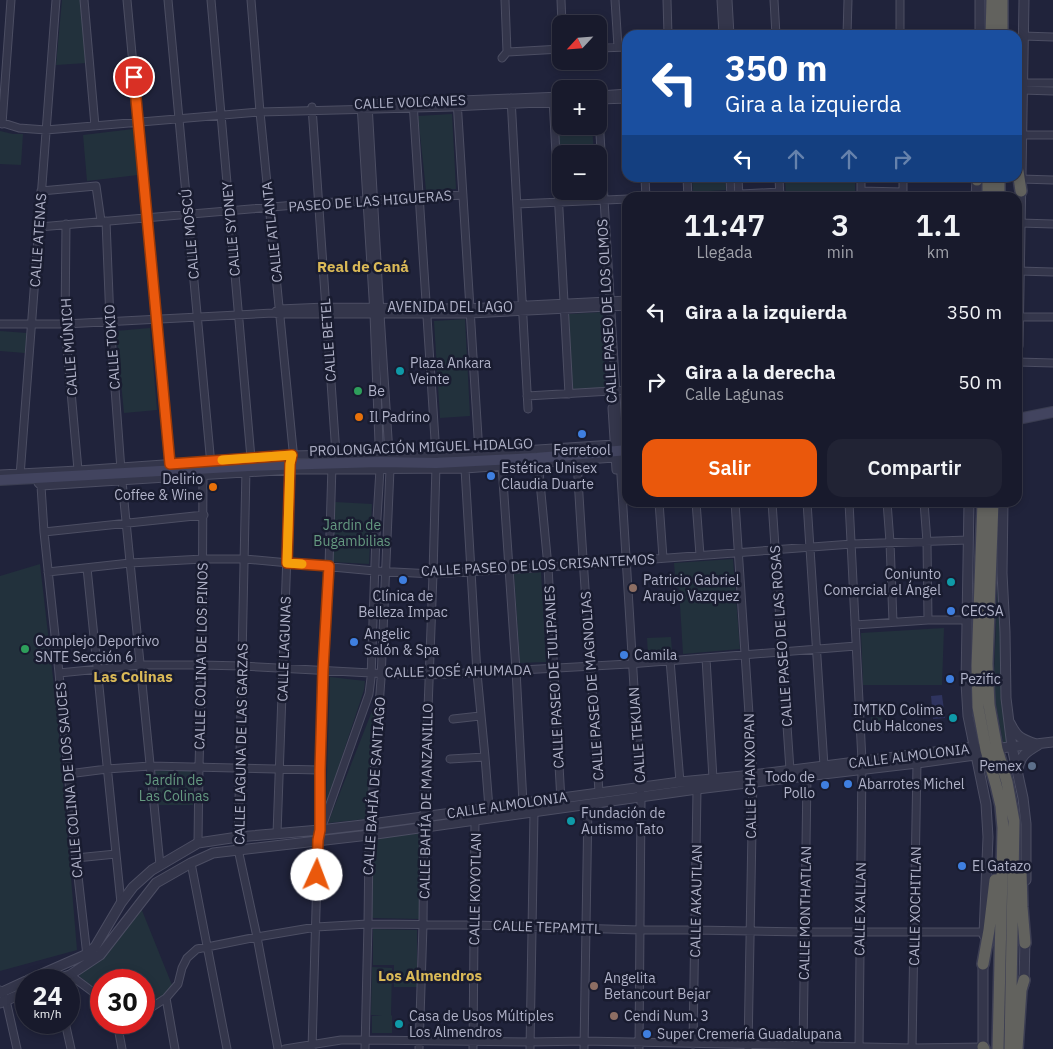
<!DOCTYPE html>
<html lang="es">
<head>
<meta charset="utf-8">
<style>
  body { margin:0; font-family:"IBM Plex Sans",sans-serif; background:#212334; color:#f1f3f6; height:100vh; display:flex; flex-direction:column; font-size:19px; white-space:nowrap }
  * { box-sizing:border-box; margin:0 }
  p { font-size:16px; color:#9fa1a9 }
  .icon { flex:none; width:28px; height:28px; fill:none; stroke:currentColor; stroke-width:2; stroke-linecap:round; stroke-linejoin:round }
  .map { position:relative; flex:1; overflow:hidden }
  .side { position:absolute; left:622px; top:192px; width:400px; height:315px; display:flex; flex-direction:column; background:#181a2c; border-radius:15px; box-shadow:0 2px 8px #0003,0 0 0 1px #363848 }
  .side>* { flex:none }
  .banner { position:absolute; left:622px; top:30px; width:400px; height:152px; border-radius:15px; box-shadow:0 2px 8px #0003,0 0 0 1px #363848; background:#1a4fa0; color:#fff; overflow:hidden }
  .needle { width:32px; rotate:244deg }
  .buttons { position:absolute; left:552px; top:15px; display:grid; gap:10px }
  .buttons a { display:grid; place-items:center; width:55px; height:55px; border-radius:10px; background:#181a2c; box-shadow:0 2px 8px #0003,0 0 0 1px #363848; font-size:25px }
  .speed { position:absolute; left:15px; top:969px; display:flex; gap:10px; font-size:25px; font-weight:700; text-align:center }
  .speed>* { display:grid; place-content:center; width:65px; height:65px; border-radius:50%; background:#181a2c; box-shadow:0 2px 8px #0003,0 0 0 1px #363848; line-height:1 }
  .speed small { font-size:12px; font-weight:400 }
  .speed .limit { border:8px solid #d22; background:#fff; color:#111 }
  .pin { position:absolute; display:grid; place-items:center; width:42px; height:42px; color:#fff; margin:-21px; border:2px solid #fff; border-radius:50%; box-shadow:0 1px 5px #0007 }
  .me { position:absolute; width:55px; margin:-28px; rotate:2deg; stroke-linejoin:round; filter:drop-shadow(0 0 4px #0008) }
  .turn { display:flex; align-items:center; gap:18px; height:105px; padding:0 20px; font-size:22px }
  .turn .icon { width:65px; height:65px; stroke-width:2.5 }
  .turn b { display:block; font-size:35px; line-height:42px }
  .lanes { display:flex; align-items:center; height:48px; padding:0 20px; background:#0003; justify-content:center; gap:25px; direction:ltr }
  .lanes .off { opacity:.35 }
  .eta { display:flex; justify-content:space-evenly; align-items:center; height:85px; text-align:center }
  .eta b { font-size:30px; font-weight:600; line-height:35px }
  .cta { display:flex; gap:10px; margin-top:auto; padding:10px 20px }
  .cta a { flex:1; height:58px; border-radius:15px; background:#ea580c; color:#fff; font-size:20px; font-weight:600; line-height:58px; text-align:center }
  .cta a+a { background:#212334; color:#f1f3f6 }
  ul { padding:0; list-style:none }
  li { display:flex; align-items:center; gap:15px; height:70px; padding:0 20px }
  li div { flex:1 }
  li b { display:block; font-size:19px }
  li em { font-style:normal }
  .map>svg:first-child { display:block }
  .green { fill:#22313c }
  .water { fill:#2f345f }
  .lines { fill:none; stroke-linecap:round; stroke-linejoin:round }
  .minor-casing { stroke:#4c4e63; stroke-width:9 }
  .tertiary-casing { stroke:#4c4e63; stroke-width:11 }
  .secondary-casing { stroke:#3a3d51; stroke-width:12 }
  .trunk-casing { stroke:#3c3e53; stroke-width:14 }
  .minor { stroke:#34364b; stroke-width:7 }
  .tertiary { stroke:#34364b; stroke-width:9 }
  .secondary { stroke:#42445f; stroke-width:10 }
  .trunk { stroke:#62625e; stroke-width:11 }
  .route-casing { stroke:#983908; stroke-width:12 }
  .route { stroke:#ea580c; stroke-width:9 }
  .slow { stroke:#f59e0b; stroke-width:9 }
  .culture-dot { fill:#0f9aa8; stroke:#191c30; stroke-width:2 }
  .leisure-dot { fill:#2e9e5b; stroke:#191c30; stroke-width:2 }
  .food-dot { fill:#e8710a; stroke:#191c30; stroke-width:2 }
  .shop-dot { fill:#3f7fe0; stroke:#191c30; stroke-width:2 }
  .education-dot { fill:#8d6e63; stroke:#191c30; stroke-width:2 }
  .service-dot { fill:#5c6f8a; stroke:#191c30; stroke-width:2 }
  .labels { text-anchor:middle; stroke-width:5; stroke-linejoin:round; paint-order:stroke }
  .street-label { font-size:14px; fill:#afb1c7; stroke:#191c30 }
  .poi-label { font-size:14px; fill:#afb1c7; stroke:#191c30; text-anchor:start }
  .park-label { font-size:14px; fill:#659a81; stroke:#191c30 }
  .neighbourhood-label { font-size:15px; font-weight:bold; fill:#dab957; stroke:#191c30 }
</style>
</head>
<body>
<div class="map">
<svg width="1053" height="1049" viewBox="0 0 1053 1049">
  <rect width="100%" height="100%" fill="#20233b"/>
  <path class="green" d="M62,0H82L87,63L56,65Z
    M556,107H561V126H592L594,154H561V186Z
    M452,114L456,189L426,190L418,116Z
    M133,129L138,175L87,181L83,135Z
    M0,131L13,134H23L21,165L0,164Z
    M692,178H725L726,190L693,192Z
    M785,178H855V197H786Z
    M603,312L606,388L573,390V388H571L569,350H571L569,349L567,315L569,314Z
    M465,319L470,416L440,418L434,321Z
    M150,328L157,410L124,413L116,331Z
    M0,331L27,333L25,353L0,351Z
    M335,502L372,504L369,564L332,562Z
    M733,559L740,649L683,654L679,588H676L674,563Z
    M40,564L58,721L77,950L0,971V576Z
    M541,572L546,662L520,663L514,574Z
    M998,574L1009,741L1007,744L1003,742L995,700L994,674Z
    M944,628L942,685H863L861,633Z
    M671,637L672,652L648,654L647,638Z
    M330,677L365,681L364,690L326,805Z
    M376,701L366,819L328,823Z
    M870,707H888C882,715 880,721 880,731L872,732Z
    M155,771H193V805H159Z
    M418,833L420,835L419,919L373,918L370,914L372,841L374,839Z
    M141,908L172,985C164,995 156,1002 144,1005V980H101V993L80,977V973Z
    M373,929L417,930V987H394V965H373Z
    M372,967L392,968L391,1015L392,1016V1033H372V1016L382,1015H371Z"/>
  <path class="water" d="M942,695L945,718L933,719L931,696Z"/>
  <g class="lines">
    <defs>
      <path id="minor" d="M84,0L95,126
        M127,0L170,464
        M168,0L211,465
        M211,0L251,458
        M251,0L260,112L293,450L290,470L277,834
        M505,0L507,52
        M561,0L562,24
        M615,0L618,47
        M667,0L668,35
        M721,0L723,35
        M728,0L730,35
        M774,0L776,35
        M847,35L848,0
        M900,35V0
        M1023,36L1053,37
        M599,48L628,47
        M507,52L561,49
        M502,58L507,52
        M1022,83H1053
        M1022,90L1053,91
        M599,95L628,93
        M511,98L528,409
        M553,99L569,394
        M457,100L479,453
        M599,100L628,99
        M413,102L436,455
        M364,104L561,96
        M312,107L336,454
        M599,118L641,801L639,1049
        M0,122L19,128L46,130L260,112L452,107L561,102
        M2,124L11,0
        M1022,135H1053
        M645,178L646,198
        M687,178L688,198
        M730,178L731,197
        M738,178L739,197
        M779,178L780,198
        M1021,179L1053,180
        M41,191L96,186L101,221
        M861,191L903,192
        M666,198L780,192
        M861,198V178
        M903,198V178
        M517,204L628,199
        M106,221L110,321L121,470
        M1020,223L1053,224
        M66,224L65,324L78,470
        M39,227L319,203L463,195
        M1019,271L1053,272
        M276,311L279,309L326,307L466,308L628,300
        M1019,317H1053
        M0,324H65L273,313L280,314H470L628,306
        M1018,362L1053,363
        M527,396L628,390
        M612,408L616,470
        M577,460C583,571 592,682 599,792
        M538,461L548,567L561,801
        M502,466L516,670L523,803
        M246,469L238,849L257,937L278,1049
        M465,469L477,673L485,757L489,808
        M0,474L78,470L292,455L336,454L390,455L479,453L628,443
        M20,476L56,0
        M122,481L160,865
        M38,483L41,486L44,532L59,673L76,858L87,956
        M41,486L293,470L465,469L628,457
        M659,502L663,558
        M696,502L700,555
        M735,502L753,775L748,1049
        M772,502L790,770
        M807,502L824,766
        M849,502L862,761L859,1049
        M887,502L890,542L893,622
        M924,502L927,542L928,620
        M44,532L204,515
        M87,568L121,903
        M48,572L130,563L203,559H245L375,571L433,574L548,567L852,544L968,540
        M855,625L928,620H966
        M706,658L713,779
        M670,660L680,782
        M59,673L140,665H202L242,666L371,673L429,675L629,664L856,646
        M453,719L480,716
        M450,759L485,757
        M68,774L107,769L150,766L320,770
        M320,830L324,821L369,694L371,678L376,535L380,469L374,314L361,104
        M198,843L199,766L202,665L203,471
        M76,858L116,854
        M191,863L227,1049
        M70,975L101,998
        M0,990L6,1000L17,1049
        M166,998L175,1049
        M144,1009L152,1007L166,998L178,984L182,968L187,958L197,949L257,937L316,927L368,924L474,925L640,930H695L805,932H984
        M65,1022L71,1049
        M117,1022L122,1049
        M693,1044L697,789
        M285,1049L341,1040H365L530,1042L584,1041L912,1048L983,1047
        M312,1049L318,840L320,830V770L323,670L329,566L332,465
        M365,1049L368,924L369,842L381,679L390,469L380,314L368,104
        M419,1049L423,925L424,817L433,574L436,465
        M473,1049L475,820
        M530,1049L534,812
        M584,1049L588,804
        M803,1049L807,777
        M912,1049L917,763"/>
      <path id="tertiary" d="M980,35V0
        M976,198L977,178
        M1018,346L1024,0
        M969,502L966,683L968,716L986,804L988,837L984,935
        M1003,502L1002,573L1005,632L1006,698L1012,747L1023,798L1026,824V880
        M1010,723C1017,737 1021,739 1036,744
        M1018,770C1020,756 1026,752 1038,745
        M28,980L87,954L95,947L121,903L133,887L152,870L198,843L238,837L320,830L371,824L680,782L753,775L974,747L983,750L1053,742
        M55,980L70,975L100,955L156,883L191,863L213,853L369,835L697,789L917,763L975,755L983,750
        M1024,985L1025,938
        M0,993L26,981
        M0,1003L26,992
        M983,1049V958"/>
      <path id="secondary" d="M1018,419L1053,412
        M0,480L249,466L380,462L436,463L537,458L628,450"/>
      <path id="trunk" d="M991,35L992,0
        M1002,35V0
        M1018,171L1021,191
        M977,180V178
        M988,198V178
        M999,198V178
        M983,502L977,666L978,707L986,750L996,785L1001,806L1003,828L998,1049
        M993,502L987,664L989,705L997,749L1007,782L1014,821L1010,1049
        M1021,870L1022,907L1025,943
        M983,964L989,930L995,880
        M983,1047L984,1049
        M1017,1049L1021,990L1024,980"/>
    </defs>
    <use href="#minor" class="minor-casing"/>
    <use href="#tertiary" class="tertiary-casing"/>
    <use href="#secondary" class="secondary-casing"/>
    <use href="#trunk" class="trunk-casing"/>
    <use href="#minor" class="minor"/>
    <use href="#tertiary" class="tertiary"/>
    <use href="#secondary" class="secondary"/>
    <use href="#trunk" class="trunk"/>
  </g>
  <g class="lines">
    <defs>
      <path id="route" d="M134,77L170,464L292,455L290,464L287,563L329,566L323,670L320,770V830L318,840L317,875"/>
    </defs>
    <use href="#route" class="route-casing"/>
    <use href="#route" class="route"/>
    <path class="slow" d="M222,460L292,455L290,464L287,563L302,564"/>
  </g>
  <g class="culture-dot">
    <circle cx="400" cy="371" r="5"/>
    <circle cx="951" cy="582" r="5"/>
    <circle cx="953" cy="718" r="5"/>
    <circle cx="571" cy="821" r="5"/>
    <circle cx="399" cy="1024" r="5"/>
  </g>
  <g class="leisure-dot">
    <circle cx="358" cy="391" r="5"/>
    <circle cx="25" cy="649" r="5"/>
  </g>
  <g class="food-dot">
    <circle cx="359" cy="417" r="5"/>
    <circle cx="213" cy="487" r="5"/>
  </g>
  <g class="shop-dot">
    <circle cx="582" cy="434" r="5"/>
    <circle cx="491" cy="476" r="5"/>
    <circle cx="403" cy="580" r="5"/>
    <circle cx="951" cy="611" r="5"/>
    <circle cx="354" cy="642" r="5"/>
    <circle cx="624" cy="655" r="5"/>
    <circle cx="950" cy="679" r="5"/>
    <circle cx="848" cy="784" r="5"/>
    <circle cx="825" cy="785" r="5"/>
    <circle cx="962" cy="866" r="5"/>
    <circle cx="647" cy="1034" r="5"/>
  </g>
  <g class="education-dot">
    <circle cx="633" cy="588" r="5"/>
    <circle cx="594" cy="986" r="5"/>
    <circle cx="614" cy="1016" r="5"/>
  </g>
  <circle class="service-dot" cx="1032" cy="766" r="5"/>
  <g class="labels">
    <g class="street-label">
      <text transform="translate(410 102) rotate(-2)" y="5">CALLE VOLCANES</text>
      <text transform="translate(370 201) rotate(-4)" y="5">PASEO DE LAS HIGUERAS</text>
      <text transform="translate(231 229) rotate(-95)" y="5">CALLE SYDNEY</text>
      <text transform="translate(272 232) rotate(-96)" y="5">CALLE ATLANTA</text>
      <text transform="translate(190 234) rotate(-95)" y="5">CALLE MOSCÚ</text>
      <text transform="translate(38 240) rotate(-86)" y="5">CALLE ATENAS</text>
      <text x="450" y="312">AVENIDA DEL LAGO</text>
      <text transform="translate(607 311) rotate(-93)" y="5">CALLE PASEO DE LOS OLMOS</text>
      <text transform="translate(328 340) rotate(-94)" y="5">CALLE BETEL</text>
      <text transform="translate(69 347) rotate(-94)" y="5">CALLE MÚNICH</text>
      <text transform="translate(112 347) rotate(-94)" y="5">CALLE TOKIO</text>
      <text transform="translate(421 447) rotate(-2)" y="5">PROLONGACIÓN MIGUEL HIDALGO</text>
      <text transform="translate(538 565) rotate(-3)" y="5">CALLE PASEO DE LOS CRISANTEMOS</text>
      <text transform="translate(781 636) rotate(-94)" y="5">CALLE PASEO DE LAS ROSAS</text>
      <text transform="translate(284 649) rotate(-88)" y="5">CALLE LAGUNAS</text>
      <text transform="translate(201 656) rotate(-89)" y="5">CALLE COLINA DE LOS PINOS</text>
      <text transform="translate(458 671) rotate(-1)" y="5">CALLE JOSÉ AHUMADA</text>
      <text transform="translate(554 677) rotate(-93)" y="5">CALLE PASEO DE TULIPANES</text>
      <text transform="translate(592 686) rotate(-94)" y="5">CALLE PASEO DE MAGNOLIAS</text>
      <text transform="translate(637 735) rotate(-94)" y="5">CALLE TEKUAN</text>
      <text transform="translate(241 744) rotate(-89)" y="5">CALLE LAGUNA DE LAS GARZAS</text>
      <text transform="translate(909 756) rotate(-7)" y="5">CALLE ALMOLONIA</text>
      <text transform="translate(750 776) rotate(-91)" y="5">CALLE CHANXOPAN</text>
      <text transform="translate(69 780) rotate(-95)" y="5">CALLE COLINA DE LOS SAUCES</text>
      <text transform="translate(374 786) rotate(-86)" y="5">CALLE BAHÍA DE SANTIAGO</text>
      <text transform="translate(426 801) rotate(-89)" y="5">CALLE BAHÍA DE MANZANILLO</text>
      <text transform="translate(507 805) rotate(-8)" y="5">CALLE ALMOLONIA</text>
      <text transform="translate(475 889) rotate(-89)" y="5">CALLE KOYOTLAN</text>
      <text transform="translate(696 901) rotate(-89)" y="5">CALLE AKAUTLAN</text>
      <text transform="translate(915 906) rotate(-89)" y="5">CALLE XOCHITLAN</text>
      <text transform="translate(860 909) rotate(-89)" y="5">CALLE XALLAN</text>
      <text transform="translate(805 913) rotate(-89)" y="5">CALLE MONTHATLAN</text>
      <text transform="translate(547 927) rotate(2)" y="5">CALLE TEPAMITL</text>
    </g>
    <g class="poi-label">
      <text x="410" y="368">Plaza Ankara<tspan x="410" dy="16">Veinte</tspan></text>
      <text x="368" y="396">Be</text>
      <text x="369" y="422">Il Padrino</text>
      <text x="582" y="455" text-anchor="middle">Ferretool</text>
      <text x="501" y="473">Estética Unisex<tspan x="501" dy="16">Claudia Duarte</tspan></text>
      <text x="203" y="484" text-anchor="end">Delirio<tspan x="203" dy="16">Coffee &amp; Wine</tspan></text>
      <text x="941" y="579" text-anchor="end">Conjunto<tspan x="941" dy="16">Comercial el Ángel</tspan></text>
      <text x="643" y="585">Patricio Gabriel<tspan x="643" dy="16">Araujo Vazquez</tspan></text>
      <text x="403" y="601" text-anchor="middle">Clínica de<tspan x="403" dy="16">Belleza Impac</tspan></text>
      <text x="961" y="616">CECSA</text>
      <text x="364" y="639">Angelic<tspan x="364" dy="16">Salón &amp; Spa</tspan></text>
      <text x="35" y="646">Complejo Deportivo<tspan x="35" dy="16">SNTE Sección 6</tspan></text>
      <text x="634" y="660">Camila</text>
      <text x="960" y="684">Pezific</text>
      <text x="943" y="715" text-anchor="end">IMTKD Colima<tspan x="943" dy="16">Club Halcones</tspan></text>
      <text x="1022" y="771" text-anchor="end">Pemex</text>
      <text x="815" y="782" text-anchor="end">Todo de<tspan x="815" dy="16">Pollo</tspan></text>
      <text x="858" y="789">Abarrotes Michel</text>
      <text x="581" y="818">Fundación de<tspan x="581" dy="16">Autismo Tato</tspan></text>
      <text x="972" y="871">El Gatazo</text>
      <text x="604" y="983">Angelita<tspan x="604" dy="16">Betancourt Bejar</tspan></text>
      <text x="409" y="1021">Casa de Usos Múltiples<tspan x="409" dy="16">Los Almendros</tspan></text>
      <text x="624" y="1021">Cendi Num. 3</text>
      <text x="657" y="1039">Super Cremería Guadalupana</text>
    </g>
    <g class="park-label">
      <text x="352" y="530">Jardin de<tspan x="352" dy="16">Bugambilias</tspan></text>
      <text x="174" y="785">Jardín de<tspan x="174" dy="16">Las Colinas</tspan></text>
    </g>
    <g class="neighbourhood-label">
      <text x="363" y="272">Real de Caná</text>
      <text x="133" y="682">Las Colinas</text>
      <text x="430" y="981">Los Almendros</text>
    </g>
  </g>
</svg>
<div class="buttons">
<a><svg class="needle" viewBox="-14 -14 28 28"><path d="M0-13l5 13h-10z" fill="#e53935"/><path d="M0 13l5-13h-10z" fill="#9fa1a9"/></svg></a>
<a>+</a>
<a>−</a>
</div>
<div class="speed"><div>24<small>km/h</small></div><div class="limit">30</div></div>
<div class="pin" style="left:134px;top:77px;background:#d93025"><svg class="icon" aria-label="arrive" viewBox="0 0 24 24"><path d="M6 21V4h12l-3 4 3 4H6"/></svg></div>
<svg class="me" style="left:317px;top:875px" viewBox="-20 -20 40 40"><circle r="19" fill="#fff"/><path d="M0-13L10 11 0 6-10 11z" fill="#ea580c"/></svg>
<div class="banner">
<div class="turn"><svg class="icon" aria-label="left" viewBox="0 0 24 24"><path d="M17 20v-9H6M10 6l-5 5 5 5"/></svg><div><b>350 m</b>Gira a la izquierda</div></div>
<div class="lanes"><svg class="icon" aria-label="left" viewBox="0 0 24 24"><path d="M17 20v-9H6M10 6l-5 5 5 5"/></svg><svg class="icon off" aria-label="ahead" viewBox="0 0 24 24"><path d="M12 20V5M6 11l6-6 6 6"/></svg><svg class="icon off" aria-label="ahead" viewBox="0 0 24 24"><path d="M12 20V5M6 11l6-6 6 6"/></svg><svg class="icon off" aria-label="right" viewBox="0 0 24 24"><path d="M7 20v-9h11M14 6l5 5-5 5"/></svg></div>
</div>
<section class="side">
<div class="eta">
<div><b>11:47</b><p>Llegada</p></div>
<div><b>3</b><p>min</p></div>
<div><b>1.1</b><p>km</p></div>
</div>
<ul>
<li><svg class="icon" aria-label="left" viewBox="0 0 24 24"><path d="M17 20v-9H6M10 6l-5 5 5 5"/></svg><div><b>Gira a la izquierda</b></div><em>350 m</em></li>
<li><svg class="icon" aria-label="right" viewBox="0 0 24 24"><path d="M7 20v-9h11M14 6l5 5-5 5"/></svg><div><b>Gira a la derecha</b><p>Calle Lagunas</p></div><em>50 m</em></li>
</ul>
<div class="cta"><a>Salir</a><a>Compartir</a></div>
</section>
</div>
</body>
</html>
